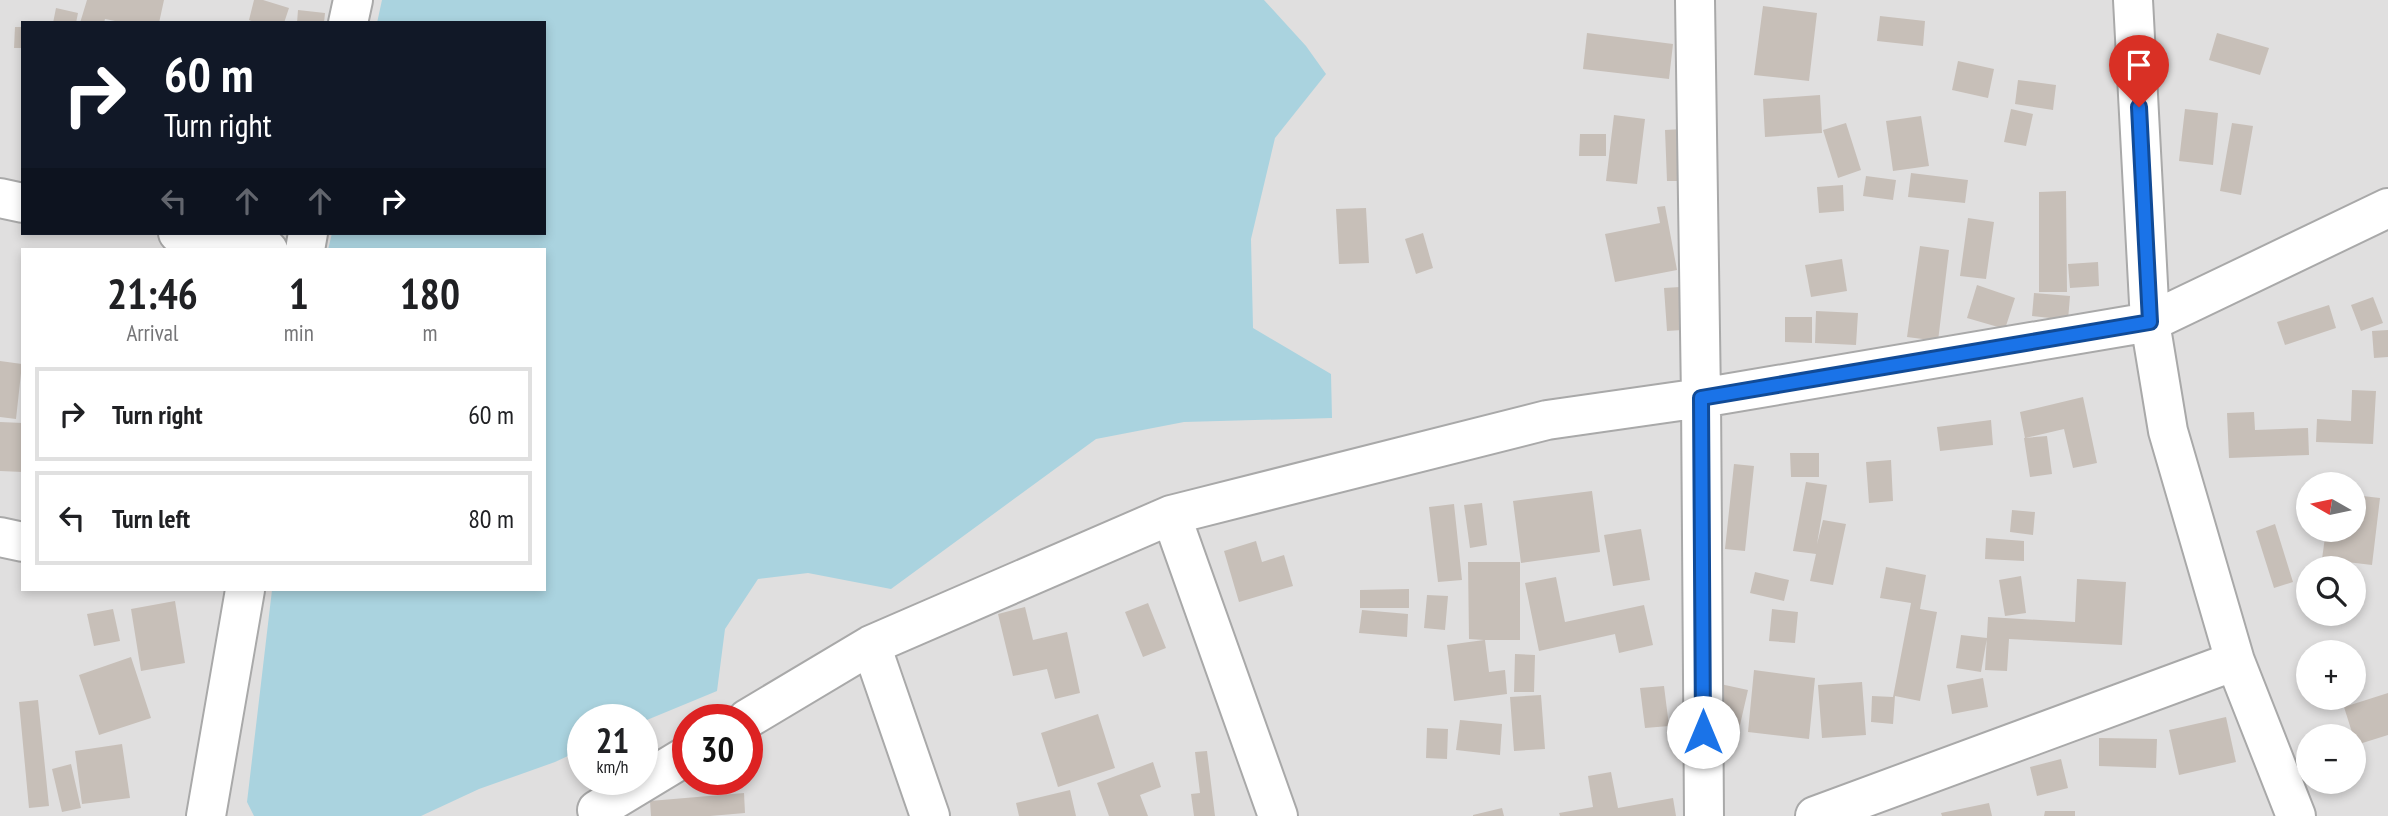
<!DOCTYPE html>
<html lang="en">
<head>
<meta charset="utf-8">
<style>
  body { margin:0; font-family:"PT Sans Narrow",sans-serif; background:#f6f6f6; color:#202124; height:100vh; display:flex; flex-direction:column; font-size:26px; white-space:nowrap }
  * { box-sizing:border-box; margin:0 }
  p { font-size:23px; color:#757577 }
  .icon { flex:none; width:38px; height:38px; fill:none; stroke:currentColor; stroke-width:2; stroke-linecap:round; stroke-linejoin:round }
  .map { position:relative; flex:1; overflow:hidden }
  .panel { position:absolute; left:21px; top:248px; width:525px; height:343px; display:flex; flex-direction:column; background:#fff; border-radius:0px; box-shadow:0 4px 10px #0003 }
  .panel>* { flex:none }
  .top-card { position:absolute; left:21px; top:21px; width:525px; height:214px; border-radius:0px; box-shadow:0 4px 10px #0003; background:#111827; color:#fff; overflow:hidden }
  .needle { width:46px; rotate:279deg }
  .tools { position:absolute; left:2296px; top:472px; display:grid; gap:14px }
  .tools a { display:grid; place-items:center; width:70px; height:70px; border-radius:50%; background:#fff; box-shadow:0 4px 10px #0003; font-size:35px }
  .speed { position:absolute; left:567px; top:704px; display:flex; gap:14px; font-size:35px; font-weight:700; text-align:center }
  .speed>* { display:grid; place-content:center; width:91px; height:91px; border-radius:50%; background:#fff; box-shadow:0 4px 10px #0003; line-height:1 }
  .speed small { font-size:18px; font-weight:400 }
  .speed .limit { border:10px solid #d22; background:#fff; color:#111 }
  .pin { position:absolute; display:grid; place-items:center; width:60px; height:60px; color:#fff; margin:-72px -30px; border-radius:50% 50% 50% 0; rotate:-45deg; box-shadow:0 0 7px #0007 }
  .pin .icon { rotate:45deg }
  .me { position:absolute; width:77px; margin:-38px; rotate:0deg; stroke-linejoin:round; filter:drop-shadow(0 0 5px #0008) }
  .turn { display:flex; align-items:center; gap:24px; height:147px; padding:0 28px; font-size:32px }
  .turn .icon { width:91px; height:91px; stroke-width:2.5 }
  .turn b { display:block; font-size:49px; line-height:60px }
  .lanes { display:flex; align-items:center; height:66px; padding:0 28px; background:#0003; justify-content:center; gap:35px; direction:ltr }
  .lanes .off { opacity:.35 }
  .eta { display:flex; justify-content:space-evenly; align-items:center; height:119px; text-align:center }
  .eta b { font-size:42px; font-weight:600; line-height:49px }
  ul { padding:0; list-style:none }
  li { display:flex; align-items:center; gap:21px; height:94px; margin:0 14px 10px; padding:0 14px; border:4px solid #e0e0e0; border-radius:0px }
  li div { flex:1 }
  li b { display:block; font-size:26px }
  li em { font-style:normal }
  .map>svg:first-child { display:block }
  .residential { fill:#e0dfdf; fill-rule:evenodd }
  .water { fill:#aad3df }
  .building { fill:#c7bfb8 }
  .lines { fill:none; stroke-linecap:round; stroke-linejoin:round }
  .minor-casing { stroke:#a9a9a9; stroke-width:42 }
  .minor { stroke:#fff; stroke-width:38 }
  .route-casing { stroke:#114b97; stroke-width:18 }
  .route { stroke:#1a73e8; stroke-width:12 }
</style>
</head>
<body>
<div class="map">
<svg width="2388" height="816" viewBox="0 0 2388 816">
  <rect width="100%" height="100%" fill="#f2efe9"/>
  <path class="residential" d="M0,0H2388V816H0ZM23,23H544V233H23ZM23,250H544V590H23ZM2308,485H2354V530H2308ZM2308,569H2354V614H2308ZM2308,653H2354V698H2308ZM583,719H642V779H583ZM688,719H747V779H688ZM2308,737H2354V782H2308Z"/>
  <path class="water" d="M382,0H1264L1306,46L1326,74L1275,138L1251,239L1253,328L1331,374L1332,418L1184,422L1096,439L891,589L808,573L758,579L725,629L717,691L642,722V719H583V749L555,762L479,789L421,816H254L247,802L272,590H544V250H328L332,233H544V23H377Z"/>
  <path class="building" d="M87,0H164L159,23H125L105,19L104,23H80Z
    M254,0H263L289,8L284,23H257L249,20Z
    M1763,6L1817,13L1809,81L1754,75Z
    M56,8L78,13L76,23H53Z
    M298,10L325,13L324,23H297Z
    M1880,16L1925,21L1923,46L1877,41Z
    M15,27H23V48H14Z
    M1587,33L1673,44L1669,79L1583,69Z
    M2217,33L2269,48L2260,75L2209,60Z
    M1958,61L1994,69L1988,98L1952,90Z
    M2018,80L2056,85L2053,110L2015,104Z
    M1820,95L1822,133L1765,137L1763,99Z
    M2011,109L2033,114L2026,146L2004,142Z
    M2185,109L2218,113L2213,165L2179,161Z
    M1614,115L1645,119L1637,184L1606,181Z
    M1921,116L1929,166L1893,171L1886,121Z
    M1846,123L1861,170L1838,178L1823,130Z
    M2232,123L2253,126L2241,195L2220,191Z
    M1683,129L1685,181H1667L1665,130Z
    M1580,134H1606V156H1579Z
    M1911,173L1968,180L1965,203L1908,197Z
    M1866,176L1896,180L1893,200L1863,196Z
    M1843,185L1844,211L1819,213L1817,187Z
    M2066,191L2067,292H2039V192Z
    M1665,206L1677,270L1615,282L1605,234L1660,223L1657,207Z
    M1366,208L1369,263L1339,264L1336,209Z
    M1968,218L1994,222L1986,279L1960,276Z
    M1423,233L1433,268L1416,274L1405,239Z
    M1920,246L1949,250L1938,341L1907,337Z
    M1842,259L1847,291L1811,297L1805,265Z
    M2098,262L2099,286L2070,288L2068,264Z
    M1977,285L2015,298L2005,329L1967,318Z
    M1680,287L1682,330L1667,331L1664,288Z
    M2034,293L2070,296L2068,320L2032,316Z
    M2373,297L2383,323L2361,331L2351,305Z
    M2329,305L2336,328L2285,345L2277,322Z
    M1816,311L1858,313L1856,345L1815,343Z
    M1785,317H1812V343L1785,342Z
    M2388,330V357L2374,358L2372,331Z
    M0,361L22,364L16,419L0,417Z
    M2352,390L2376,391L2373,444L2316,442L2317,419L2351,421Z
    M2083,397L2097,463L2073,468L2064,429L2025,438L2020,412Z
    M2254,412L2255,430L2308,428L2309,455L2229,458L2227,413Z
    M1991,420L1993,445L1940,451L1937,427Z
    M0,422L23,423V472L0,471Z
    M2047,436L2052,474L2030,477L2024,438Z
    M1790,453H1819V477H1791Z
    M1891,460L1893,501L1869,503L1866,462Z
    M1734,464L1754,466L1745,551L1725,549Z
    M1806,482L1827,485L1817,544L1823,520L1846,524L1833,585L1810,581L1816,554L1793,551Z
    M1592,491L1600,552L1521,563L1513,501Z
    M2354,495L2380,498L2372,565L2322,559L2326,530H2354Z
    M1482,503L1487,545L1470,548L1464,505Z
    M1454,504L1462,580L1438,582L1429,507Z
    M2012,510L2035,512L2033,535L2010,532Z
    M2275,524L2293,582L2274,588L2256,531Z
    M1641,529L1650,580L1613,586L1604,535Z
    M1986,538L2024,541V561L1985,559Z
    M1256,541L1262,562L1284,555L1293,586L1239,602L1224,551Z
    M1468,562H1520V640H1485L1489,672L1505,670L1507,694L1454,701L1447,645L1484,640L1469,639Z
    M1886,567L1926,575L1920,609L1937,612L1920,701L1895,696L1893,724L1871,722L1872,696L1893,697L1911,603L1880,598Z
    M1755,572L1789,580L1784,601L1750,593Z
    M2021,576L2026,613L2005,616L1999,580Z
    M1556,577L1565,622L1644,605L1653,645L1619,653L1615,634L1539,651L1525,583Z
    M2077,579L2126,582L2122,645L2009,639L2007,671L1985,670L1988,617L2075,622Z
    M1409,589V608H1360V590Z
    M1427,595L1448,596L1445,630L1424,628Z
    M175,601L185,663L141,671L131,609Z
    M1148,603L1166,648L1143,657L1125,612Z
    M1025,607L1033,640L1067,632L1080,693L1055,699L1047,669L1013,676L998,614Z
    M113,609L120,641L94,646L87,614Z
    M1772,609L1798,612L1795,643L1769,641Z
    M1362,610L1408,614L1407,637L1359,633Z
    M1961,635L1987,638L1981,672L1956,668Z
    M1515,654L1535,655L1534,692H1514Z
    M131,657L151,718L99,735L79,675Z
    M1754,670L1815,678L1809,739L1748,732Z
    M1983,678L1988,707L1952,714L1947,685Z
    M1697,679L1748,690L1737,738L1687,727Z
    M1862,682L1866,735L1822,738L1818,685Z
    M1664,686L1669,726L1645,728L1640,688Z
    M2388,693V735L2356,745L2344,707Z
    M1541,695L1545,749L1514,751L1510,697Z
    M38,700L49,806L29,808L19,702Z
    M1098,714L1115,768L1058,787L1041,733Z
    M2226,717L2236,762L2179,775L2169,730Z
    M1460,720L1502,724L1500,755L1456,750Z
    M1427,728L1448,729L1447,759L1426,758Z
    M2099,738L2157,739L2156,768L2099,766Z
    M122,744L130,798L82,804L75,751Z
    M1207,751L1215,816H1194L1191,794L1200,793L1195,752Z
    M2061,759L2068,788L2037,796L2030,767Z
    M1153,762L1161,787L1140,795L1148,816H1109L1097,783Z
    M71,764L81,808L62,812L52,769Z
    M1611,772L1618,808L1673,798L1676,816H1560L1559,813L1593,807L1588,776Z
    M1070,790L1076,816H1019L1016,803Z
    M744,793L745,813L710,816H651L650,801Z
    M1989,803L1992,816H1942L1941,813Z
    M1502,808L1504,816H1473V815Z
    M2045,811H2075V816H2044Z"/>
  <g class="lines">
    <defs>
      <path id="minor" d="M1695,0L1701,398L1704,816
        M2133,0L2150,322L2168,431L2235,661L2296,816
        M348,23L353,0
        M0,198L23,203
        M178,233L268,250
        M305,250L308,233
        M1171,515L1278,816
        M0,537L23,542
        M871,645L930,816
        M747,719L871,645L1171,515L1547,420L1701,398L2150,322L2388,208
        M206,816L245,590
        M599,816L597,810L688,755
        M1815,816L2235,661"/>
    </defs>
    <use href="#minor" class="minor-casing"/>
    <use href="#minor" class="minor"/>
  </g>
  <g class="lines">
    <defs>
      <path id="route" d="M1703,732L1701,398L2150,322L2139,107"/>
    </defs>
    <use href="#route" class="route-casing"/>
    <use href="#route" class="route"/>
  </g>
</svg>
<div class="tools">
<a><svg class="needle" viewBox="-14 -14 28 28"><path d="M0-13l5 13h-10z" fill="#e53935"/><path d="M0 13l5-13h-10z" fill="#757577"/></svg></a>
<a><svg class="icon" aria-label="search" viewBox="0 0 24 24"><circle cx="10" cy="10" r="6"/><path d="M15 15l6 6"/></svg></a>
<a>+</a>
<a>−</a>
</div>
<div class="speed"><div>21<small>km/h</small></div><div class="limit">30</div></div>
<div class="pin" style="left:2139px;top:107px;background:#d93025"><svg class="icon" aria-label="arrive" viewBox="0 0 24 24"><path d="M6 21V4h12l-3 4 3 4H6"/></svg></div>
<svg class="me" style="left:1703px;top:732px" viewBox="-20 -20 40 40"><circle r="19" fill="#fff"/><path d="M0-13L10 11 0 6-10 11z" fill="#1a73e8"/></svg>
<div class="top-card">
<div class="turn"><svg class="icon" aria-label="right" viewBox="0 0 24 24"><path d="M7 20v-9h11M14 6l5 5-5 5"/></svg><div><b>60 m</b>Turn right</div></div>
<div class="lanes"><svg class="icon off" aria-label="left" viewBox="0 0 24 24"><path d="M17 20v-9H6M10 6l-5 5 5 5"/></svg><svg class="icon off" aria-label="ahead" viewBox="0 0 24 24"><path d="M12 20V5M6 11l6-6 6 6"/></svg><svg class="icon off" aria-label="ahead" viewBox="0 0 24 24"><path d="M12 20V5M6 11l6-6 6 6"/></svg><svg class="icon" aria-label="right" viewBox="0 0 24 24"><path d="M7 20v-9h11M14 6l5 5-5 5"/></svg></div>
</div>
<section class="panel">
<div class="eta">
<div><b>21:46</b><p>Arrival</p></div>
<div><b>1</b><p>min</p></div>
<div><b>180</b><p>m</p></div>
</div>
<ul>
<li><svg class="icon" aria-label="right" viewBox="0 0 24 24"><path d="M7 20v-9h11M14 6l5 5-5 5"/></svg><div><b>Turn right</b></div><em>60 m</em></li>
<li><svg class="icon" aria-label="left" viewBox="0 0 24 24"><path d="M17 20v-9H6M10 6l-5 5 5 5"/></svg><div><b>Turn left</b></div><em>80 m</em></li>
</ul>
</section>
</div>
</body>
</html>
